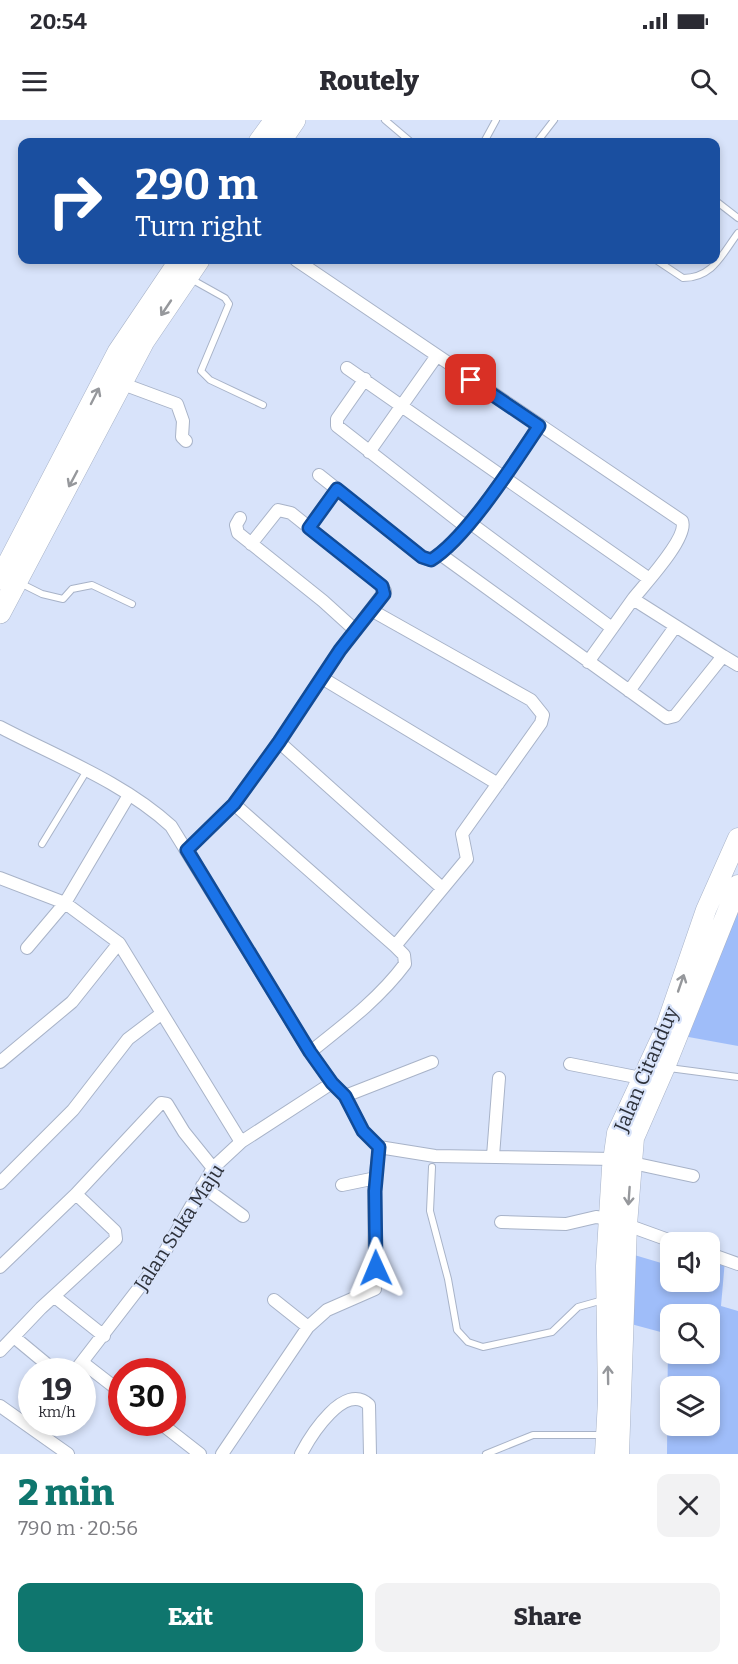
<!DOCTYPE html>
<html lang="en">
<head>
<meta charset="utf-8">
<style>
  body { margin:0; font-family:Bitter,serif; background:#f2f2f3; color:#2b2b33; height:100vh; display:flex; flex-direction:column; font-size:22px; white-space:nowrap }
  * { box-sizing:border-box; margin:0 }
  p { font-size:20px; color:#7c7c81 }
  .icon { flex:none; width:33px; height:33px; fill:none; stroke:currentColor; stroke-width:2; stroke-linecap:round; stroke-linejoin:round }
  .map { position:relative; height:1334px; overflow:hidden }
  .sheet { display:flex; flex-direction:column; background:#fff; flex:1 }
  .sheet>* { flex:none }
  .banner { position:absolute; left:18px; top:18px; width:702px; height:126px; border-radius:12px; box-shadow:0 3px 9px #0003; background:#1a4fa0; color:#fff; overflow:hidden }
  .controls { position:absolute; left:660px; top:1112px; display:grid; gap:12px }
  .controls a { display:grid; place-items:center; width:60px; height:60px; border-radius:12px; background:#fff; box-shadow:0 3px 9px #0003; font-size:30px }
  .speed { position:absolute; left:18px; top:1238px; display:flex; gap:12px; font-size:30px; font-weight:700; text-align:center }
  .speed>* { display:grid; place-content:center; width:78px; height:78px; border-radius:50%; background:#fff; box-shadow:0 3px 9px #0003; line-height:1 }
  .speed small { font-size:15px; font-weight:400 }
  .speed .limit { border:9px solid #d22; background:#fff; color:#111 }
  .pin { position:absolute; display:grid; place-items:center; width:51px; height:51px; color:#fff; margin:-26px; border-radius:12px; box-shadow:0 3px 9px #0006 }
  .me { position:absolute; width:66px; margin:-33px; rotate:359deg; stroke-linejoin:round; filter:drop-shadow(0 0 4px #0008) }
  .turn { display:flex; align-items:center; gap:21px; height:126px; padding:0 18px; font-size:27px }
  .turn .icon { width:78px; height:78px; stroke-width:2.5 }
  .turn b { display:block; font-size:42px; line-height:51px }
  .round { display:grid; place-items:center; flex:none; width:63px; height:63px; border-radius:12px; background:#f2f2f3 }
  .headline { display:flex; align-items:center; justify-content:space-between; height:102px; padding:0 18px }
  h1 { font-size:36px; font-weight:800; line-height:45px; color:#0f766e }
  .cta { display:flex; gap:12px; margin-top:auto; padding:12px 18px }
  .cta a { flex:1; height:69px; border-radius:12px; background:#0f766e; color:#fff; font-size:24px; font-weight:800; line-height:69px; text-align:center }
  .cta a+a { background:#f2f2f3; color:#2b2b33 }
  .status { display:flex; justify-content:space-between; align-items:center; height:42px; padding:0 30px; background:#fff; direction:ltr }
  .status svg { height:16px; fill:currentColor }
  header { display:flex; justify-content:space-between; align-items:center; height:78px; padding:0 18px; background:#fff; font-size:27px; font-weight:800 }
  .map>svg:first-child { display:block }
  .green { fill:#9fbdf9; fill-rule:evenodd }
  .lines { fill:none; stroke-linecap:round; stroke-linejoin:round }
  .service-casing { stroke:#a8b3c8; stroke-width:8 }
  .minor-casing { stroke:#a8b3c8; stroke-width:14 }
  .primary-casing { stroke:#a8b3c8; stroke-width:21 }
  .trunk-casing { stroke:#a8b3c8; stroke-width:22 }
  .service { stroke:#fff; stroke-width:6 }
  .minor { stroke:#fff; stroke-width:12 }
  .primary { stroke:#fff; stroke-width:20 }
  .trunk { stroke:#fff; stroke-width:21 }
  .oneway { stroke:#96989c }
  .route-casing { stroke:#114b97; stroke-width:15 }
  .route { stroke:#1a73e8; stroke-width:10 }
  .labels { text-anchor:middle; stroke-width:4.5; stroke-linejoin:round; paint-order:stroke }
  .street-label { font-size:20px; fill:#2d313a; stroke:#d8e3fa }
</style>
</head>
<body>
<div class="status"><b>20:54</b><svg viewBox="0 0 49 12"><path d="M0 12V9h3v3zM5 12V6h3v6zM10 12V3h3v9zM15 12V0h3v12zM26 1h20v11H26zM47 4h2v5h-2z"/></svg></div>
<header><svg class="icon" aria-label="menu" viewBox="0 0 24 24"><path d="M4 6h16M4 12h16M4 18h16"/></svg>Routely<svg class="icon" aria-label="search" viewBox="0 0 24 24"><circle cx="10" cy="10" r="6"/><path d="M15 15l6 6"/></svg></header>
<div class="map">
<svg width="738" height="1334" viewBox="0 0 738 1334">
  <rect width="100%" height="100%" fill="#d8e3fa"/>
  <path class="green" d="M738,789V926L683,916Z
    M631,1134L668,1145L670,1138V1161H710V1134L725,1140L721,1186L738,1191V1334H667L668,1214L631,1204ZM670,1194H710V1233H670ZM670,1266H710V1305H670Z"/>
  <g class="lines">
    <defs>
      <path id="service" d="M385,0L411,22
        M484,22L496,0
        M537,22L554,0
        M716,81L738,98
        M656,140L683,158C713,158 722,134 738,113
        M191,159L225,178L229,184L201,251L210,260L263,285
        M20,463L42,474L63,479L72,469L92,465L132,484
        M42,724L86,652
        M669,948L738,957
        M432,1047L430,1091L448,1159L457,1210L468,1222L483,1227L552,1212L578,1187L603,1180
        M486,1334L533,1315H602"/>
      <path id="minor" d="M296,140L682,401C689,417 644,465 633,479L723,536L675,596L667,598L440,434
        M347,248L648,458
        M365,259L337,299V306L465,406
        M123,264L177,284L183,301L182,317L186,321
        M369,332L436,237
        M319,355L422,437L431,440C465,420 515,341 539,306
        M240,398L236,405L238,413L323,481L355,510
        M469,402L612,508
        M309,407L337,369
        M723,536L738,545
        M588,542L633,479
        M322,558L498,664
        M629,571L675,507
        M0,607C57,637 123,662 171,706L310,932L332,963L345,976L363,1011L379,1027L435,1036L614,1039L693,1056
        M279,622L442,768
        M234,684L395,826
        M187,730L234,684L279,622L340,530L385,471L382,466L291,393L278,390L251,424
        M0,758L65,783L119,823L241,1022
        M27,828L65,783L129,675
        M310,932C344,905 379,879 405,844L404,835L395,826L467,739L462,714L541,603L543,595L531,580L371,490
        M0,942L72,882L119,823
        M570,944L641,958
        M345,976L432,942
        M493,1036L499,958
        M0,1063L73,990L128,919L161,894
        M342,1065L376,1058
        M202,1066L243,1096
        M501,1102L566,1104L596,1097L611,1099
        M627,1105L674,1122
        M710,1134L738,1144
        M0,1147L76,1074L161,983L167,984L184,1012L213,1048
        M55,1177L104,1216
        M274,1180L308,1207
        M14,1217L55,1251
        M0,1231L41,1188L116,1119L115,1111L76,1074
        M82,1242L122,1273
        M75,1251L159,1142L213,1048L241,1022L332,963
        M0,1286L68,1334
        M159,1302L200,1334
        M222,1334L308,1207L327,1190L375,1169L374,1071L379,1027
        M301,1334C311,1315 345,1261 369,1285L370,1334"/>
      <path id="primary" d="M605,1334L608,1281L606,1146L612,1048L617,1013L664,912L706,790L738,718
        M619,1334L627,1105L634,1018L665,947L738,765"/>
      <path id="trunk" d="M259,22L275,0
        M280,22L295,0
        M0,459L118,232L180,140
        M0,493L144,221L199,140"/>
    </defs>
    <use href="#service" class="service-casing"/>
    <use href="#minor" class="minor-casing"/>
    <use href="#primary" class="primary-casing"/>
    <use href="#trunk" class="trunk-casing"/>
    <use href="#service" class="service"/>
    <use href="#minor" class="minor"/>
    <use href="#primary" class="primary"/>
    <use href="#trunk" class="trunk"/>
  </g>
  <defs><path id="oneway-shaft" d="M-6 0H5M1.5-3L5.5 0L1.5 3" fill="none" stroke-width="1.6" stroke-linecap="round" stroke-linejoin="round" transform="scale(1.5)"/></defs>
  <g class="oneway">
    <use href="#oneway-shaft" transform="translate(166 188) rotate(124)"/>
    <use href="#oneway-shaft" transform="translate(95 276) rotate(-63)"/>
    <use href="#oneway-shaft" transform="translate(73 359) rotate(118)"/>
    <use href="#oneway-shaft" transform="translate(681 863) rotate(-71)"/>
    <use href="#oneway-shaft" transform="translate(629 1076) rotate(94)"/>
    <use href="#oneway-shaft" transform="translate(608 1255) rotate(-91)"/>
  </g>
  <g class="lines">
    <defs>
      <path id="route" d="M376,1148L375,1071L379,1027L363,1011L345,976L332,963L310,932L187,730L234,684L279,622L340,530L384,474L382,466L309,408L337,369L422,437L431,440C466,419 515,342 539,306L471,260"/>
    </defs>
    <use href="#route" class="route-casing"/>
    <use href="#route" class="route"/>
  </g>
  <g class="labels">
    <g class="street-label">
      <text transform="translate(646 949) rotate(-67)" y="7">Jalan Citanduy</text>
      <text transform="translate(179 1107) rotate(-57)" y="7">Jalan Suka Maju</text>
    </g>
  </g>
</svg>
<div class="controls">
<a><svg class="icon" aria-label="sound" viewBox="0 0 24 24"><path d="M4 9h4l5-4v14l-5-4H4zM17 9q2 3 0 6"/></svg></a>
<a><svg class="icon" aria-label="search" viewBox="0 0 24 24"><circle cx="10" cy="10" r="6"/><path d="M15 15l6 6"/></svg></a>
<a><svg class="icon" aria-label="layers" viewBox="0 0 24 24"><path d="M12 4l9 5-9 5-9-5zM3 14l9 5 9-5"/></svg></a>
</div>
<div class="speed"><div>19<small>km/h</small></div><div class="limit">30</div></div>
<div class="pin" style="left:471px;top:260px;background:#d93025"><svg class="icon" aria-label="arrive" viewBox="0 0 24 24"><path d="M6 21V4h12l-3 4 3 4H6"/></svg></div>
<svg class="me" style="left:376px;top:1148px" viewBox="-20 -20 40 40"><path d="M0-17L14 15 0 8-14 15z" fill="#1a73e8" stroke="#fff" stroke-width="4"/></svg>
<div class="banner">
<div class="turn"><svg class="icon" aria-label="right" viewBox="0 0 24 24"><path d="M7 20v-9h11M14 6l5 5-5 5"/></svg><div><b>290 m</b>Turn right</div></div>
</div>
</div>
<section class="sheet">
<div class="headline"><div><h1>2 min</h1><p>790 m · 20:56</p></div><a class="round"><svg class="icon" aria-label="close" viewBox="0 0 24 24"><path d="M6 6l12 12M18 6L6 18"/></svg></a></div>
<div class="cta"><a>Exit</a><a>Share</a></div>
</section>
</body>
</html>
